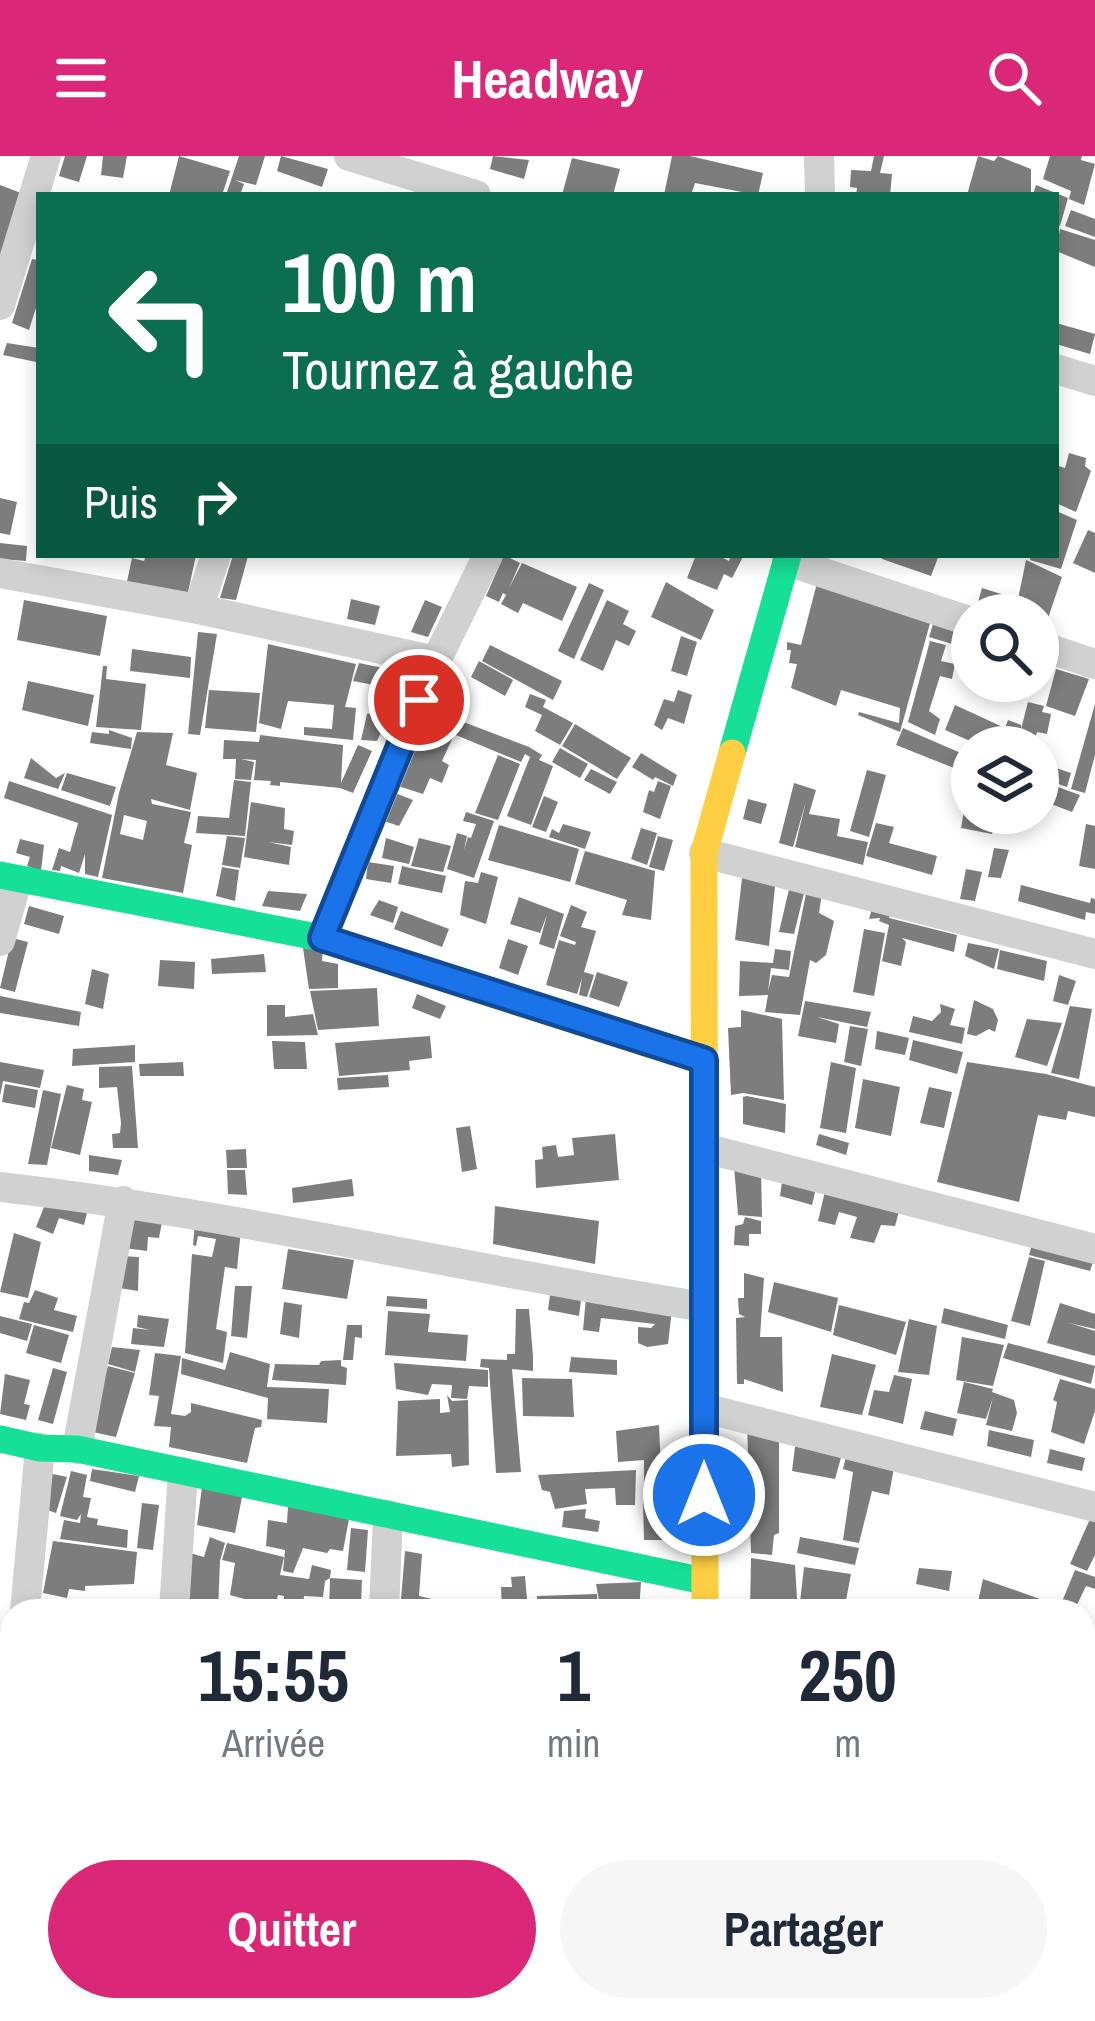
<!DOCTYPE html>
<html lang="fr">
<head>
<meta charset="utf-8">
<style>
  body { margin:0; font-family:"Archivo Narrow",sans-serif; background:#f6f6f7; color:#1f2937; height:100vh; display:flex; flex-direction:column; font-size:45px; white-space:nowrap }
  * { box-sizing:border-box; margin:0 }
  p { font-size:39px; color:#747a83 }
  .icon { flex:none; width:66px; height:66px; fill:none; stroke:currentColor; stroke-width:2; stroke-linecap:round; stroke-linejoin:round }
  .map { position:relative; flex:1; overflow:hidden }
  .drawer { position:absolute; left:0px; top:1443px; width:1095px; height:423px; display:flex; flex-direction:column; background:#fff; border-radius:36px 36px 0 0; box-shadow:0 6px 18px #0003 }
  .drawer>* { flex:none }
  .hud { position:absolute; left:36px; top:36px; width:1023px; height:366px; border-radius:0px; box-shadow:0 6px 18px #0003; background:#0b6e4f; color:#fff; overflow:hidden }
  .controls { position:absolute; left:951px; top:438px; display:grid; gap:24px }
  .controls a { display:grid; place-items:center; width:108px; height:108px; border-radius:50%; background:#fff; box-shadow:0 6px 18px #0003; font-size:60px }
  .pin { position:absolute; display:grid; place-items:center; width:102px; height:102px; color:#fff; margin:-51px; border:6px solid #fff; border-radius:50%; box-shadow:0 3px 12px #0007 }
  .me { position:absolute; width:132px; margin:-66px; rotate:0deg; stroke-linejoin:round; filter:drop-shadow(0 0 9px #0008) }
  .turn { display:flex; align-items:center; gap:42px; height:252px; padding:0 48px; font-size:54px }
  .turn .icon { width:156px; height:156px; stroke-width:2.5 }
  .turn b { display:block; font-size:84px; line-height:102px }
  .then { display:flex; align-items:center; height:114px; padding:0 48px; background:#0003; gap:24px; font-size:45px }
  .eta { display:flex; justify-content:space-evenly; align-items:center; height:204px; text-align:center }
  .eta b { font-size:72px; font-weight:800; line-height:84px }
  .button { display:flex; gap:24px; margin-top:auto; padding:24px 48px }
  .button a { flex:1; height:138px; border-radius:72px; background:#db2777; color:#fff; font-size:48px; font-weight:800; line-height:138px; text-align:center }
  .button a+a { background:#f6f6f7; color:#1f2937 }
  header { display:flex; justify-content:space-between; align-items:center; height:156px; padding:0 48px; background:#db2777; color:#fff; font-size:54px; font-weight:800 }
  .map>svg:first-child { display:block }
  .building { fill:#7d7d7d; fill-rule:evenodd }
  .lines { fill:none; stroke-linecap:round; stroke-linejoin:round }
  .street { stroke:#d1d1d1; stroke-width:30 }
  .fast { stroke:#16e098; stroke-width:27 }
  .slow { stroke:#ffcf43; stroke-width:27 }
  .route-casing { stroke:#114b97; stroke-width:30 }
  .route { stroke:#1a73e8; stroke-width:21 }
</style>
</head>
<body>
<header><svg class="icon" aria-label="menu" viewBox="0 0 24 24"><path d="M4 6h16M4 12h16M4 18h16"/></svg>Headway<svg class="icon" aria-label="search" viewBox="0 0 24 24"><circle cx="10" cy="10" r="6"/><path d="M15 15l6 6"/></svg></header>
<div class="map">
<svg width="1095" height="1865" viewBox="0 0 1095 1865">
  <rect width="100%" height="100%" fill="#fff"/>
  <path class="building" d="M65,0H87L79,26L59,20Z
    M103,0H127L123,22L101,19Z
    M179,0L230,15L222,39H169Z
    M239,0H265L256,29L235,24L244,28L240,39H226Z
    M281,0L328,13L322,31L277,15Z
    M493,0L529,4L524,23L490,13Z
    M672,0H690L763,17L758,39L695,27L691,39H664Z
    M874,0H884L880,17L892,18L890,39H856L857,32L850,31L851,14L871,15Z
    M978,0L994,5L998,0L1031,13V39H967Z
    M1050,0H1082L1081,4L1095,8L1084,49L1069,43L1071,35L1043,23Z
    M572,2L620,13L613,39H562Z
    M0,29L21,37L0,101Z
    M1036,29L1068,42L1060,70L1056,68V39H1033Z
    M1071,54L1095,63V81L1065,70Z
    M1060,73L1095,84V111L1056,95Z
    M32,103L39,104V142L29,174L12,167Z
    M1056,167L1095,178L1090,198L1056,188Z
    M7,187L39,192L36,206L3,199Z
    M1069,297L1086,302L1085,310L1091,315L1076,356L1056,347V309L1065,312Z
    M0,342L17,346L10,379L0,377Z
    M1056,355L1077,364L1061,413L1030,404L1031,399H1056Z
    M1088,374L1095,377V417L1073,407Z
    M0,387L27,390L26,405L0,403Z
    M146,399H196L187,441L126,430L132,402L144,405Z
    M233,399L248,400L236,444L220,442Z
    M504,399L520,407L509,432L522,407L577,431L562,465L523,447L518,457L501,448L506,439L503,437L499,446L486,440Z
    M696,399H717L729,405L731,399H744L732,422L724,418L717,434L687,422Z
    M883,399H939L931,420L882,403Z
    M1026,404L1062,421L1044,474L1038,472V459L1016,453Z
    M819,419L932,460L900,576L858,559L859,556L899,567L900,552L841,534L836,550L791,532L797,508L789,507L791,494H787V486L801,489Z
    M666,426L714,454L701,484L651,461Z
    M589,427L604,434L574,503L558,495Z
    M982,432L1008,440L1003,458L977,450Z
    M351,443L380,450L375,469L347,463Z
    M24,444L107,460L100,500L17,484Z
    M425,444L442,451L428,481L411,476Z
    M607,444L629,455L623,468L636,475L629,490L616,484L603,515L580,504Z
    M934,465L963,475L959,490L929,481Z
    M198,476L217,478L200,579L188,578Z
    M681,480L697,486L687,520L671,515Z
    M930,485L946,489L941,505L955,508L952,523L940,520L929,555L940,563L935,579L908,566Z
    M268,488L356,508L345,551L356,552L353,584L304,579V571L332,573L334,549L288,545L281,573L259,567Z
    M490,489L562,525L553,544L482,505Z
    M132,493L191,501L190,522L130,515Z
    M479,505L513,524L505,540L471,521Z
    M359,507L412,518L405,535L353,525Z
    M103,510H107L106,523L146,528L141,574L96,571Z
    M1056,513L1089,523L1075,560L1046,550Z
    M28,525L94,539L88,570L22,554Z
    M209,534L260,537L256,576L205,572Z
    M678,534L692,539L684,568L668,562L662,574L654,569L664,543L674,546Z
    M530,538L546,544L543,551L573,567L560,589L535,575L542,559L525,551Z
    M1028,546L1044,550L1042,556L1051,558L1047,578L1037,576L1033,591H984L945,574L955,549L1005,572L1008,564L1021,569V573Z
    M1095,548V599L1085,637L1071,633Z
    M392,553L377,585L361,584L367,558Z
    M432,554L529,591L542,599L539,604L553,610L531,669L507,660L530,601L525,598L521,606L427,567Z
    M416,565L453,581L442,605L449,609L442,627L430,622L423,638L389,627Z
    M575,568L631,602L617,623L562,590Z
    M903,572L970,601L964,616L896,589Z
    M109,574L132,582L131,593L90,587L92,576L109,578Z
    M137,576L173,577L166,609L197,617L190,654L151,643L152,648L191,656L184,687L192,689L183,737L102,722L119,637ZM124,659L147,665L143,684L120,678Z
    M260,579L343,589L341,627L358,589L372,595L353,637L340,632L280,626V630L270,629L271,625L254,624L256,604L241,603L254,606L251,624L235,623L236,603H223L224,584L259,586Z
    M560,592L588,608L580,622L552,606Z
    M641,597L677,619L673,630L655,621L653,624L632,611Z
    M498,599L520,608L498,664L475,657Z
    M31,602L56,622L65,617L58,633L24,622Z
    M1038,606L1071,617L1067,631L1038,621Z
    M591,613L617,626L610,638L584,624Z
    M867,614L886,619L869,681L850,675Z
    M67,617L116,631L110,650L61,634Z
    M234,624L251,626L245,680L196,677L198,660L229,662Z
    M1038,624L1080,639L1072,656L1038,643Z
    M9,625L112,659L98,721L85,718V698L79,717L61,710L60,715L52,714L59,692L70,696L78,667L4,642Z
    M658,625L671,630L660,663L643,656L649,634L654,636Z
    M794,627L816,634L809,658L840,663L837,680L868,686L863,709L795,691L806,645L793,691L779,687Z
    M395,637L413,644L399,670L384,665Z
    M544,640L558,646L546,676L532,671Z
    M748,643L767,648L761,668L743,663Z
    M251,646L285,652L284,673L294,675L292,689L268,686L291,691L289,709L244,701Z
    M964,654L996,661L992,678L961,672Z
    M466,656L494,665L474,722L447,713L457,677L467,680L464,694L468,681L471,682L476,668L463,665Z
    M876,667L894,671L889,687L937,700L932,719L866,700Z
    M563,668L591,676L585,693L549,681L552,673L559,677Z
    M1086,668L1095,670V713L1079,710Z
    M499,669L579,693L570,726L488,704Z
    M641,672L657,677L647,709L631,703Z
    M227,680L245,682L240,712L222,709Z
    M658,680L673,684L664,715L649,711Z
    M386,682L414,691L409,708L382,702Z
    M419,682L451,690L443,716L411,710Z
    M20,683L44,689L41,715L27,710L30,701L16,697Z
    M994,692L1009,694L1001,722L988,721Z
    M585,695L655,715L651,764L622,759L627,744L575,728Z
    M368,706L394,710L391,727L366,723Z
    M402,710L446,720L442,737L398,728Z
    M222,711L239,714L235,745L216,740Z
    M743,713L776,721L769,790L735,784Z
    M966,713L982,716L975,745L960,743Z
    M481,716L498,721L486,768L460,759L465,725L478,727Z
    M790,729L805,733L794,778L779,776Z
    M1021,729L1090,747L1091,742L1095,743V758L1086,756L1085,764L1018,745Z
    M807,733L822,737L819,757L834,765L826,799L816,807L810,804L800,859L765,856L768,839L739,840L740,805L773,807L775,793L791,795L789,814L771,812L768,835L772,819L789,821Z
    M268,735L307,738L300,755L262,750Z
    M519,741L564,758L554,793L539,788L547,759L540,777L510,768Z
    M379,744L398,751L393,767L370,759Z
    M571,749L587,756L581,771L596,775L584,816L594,819L587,841L579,839L582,822L577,838L546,829L559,784L575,789L576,786L560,780Z
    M873,749L891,753L889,762L957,779L954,796L902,782L906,786L901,810L882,805L889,769L879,765L880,762L869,763Z
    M29,750L64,760L59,778L24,768Z
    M401,755L449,773L442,791L394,773Z
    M864,773L885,777L874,840L853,836Z
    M12,782L28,786L15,836L0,832Z
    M508,783L528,790L518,819L499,812Z
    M968,787L999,793L994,813L965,800Z
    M303,792L323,794L322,805L338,808V832L309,833Z
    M1000,794L1047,805L1044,825L997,813Z
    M264,798L266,816L212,818L211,803Z
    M160,804L195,806L194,833L158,830Z
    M92,813L109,818L103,853L85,848Z
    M597,816L628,826L619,851L589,841Z
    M1059,819L1076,825L1068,849L1053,845Z
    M377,832L379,870L318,874L310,835Z
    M417,838L446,850L440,863L412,852Z
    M0,840L81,856L79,870L0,857Z
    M974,844L993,853L998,864L995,876L989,873L976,880L967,878Z
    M805,845L871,856L867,871L817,861L839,868L836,887L798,880Z
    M940,848L955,853L950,869L965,872L962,888L909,876L913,860L932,865L941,856Z
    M267,849H285V861L313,858L318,879L267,880Z
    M1070,850L1092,853L1079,923L1051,917Z
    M741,854L782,863L784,944L743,937L731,939L728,872L741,871Z
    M1027,863L1062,867L1047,910L1015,901Z
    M850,870L868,873L861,910L844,906Z
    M877,875L909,882L905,899L875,893Z
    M430,880L432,902L409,905L410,914L339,920L335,887Z
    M913,884L963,896L957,918L909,904Z
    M272,885L305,886L307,913H274Z
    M135,889V906L72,910L73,893Z
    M0,906L44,914L40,932L3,925L0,940Z
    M183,906L184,920H140L139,908Z
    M831,906L856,912L846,977L820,972Z
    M967,906L1046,918L1095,931V961L1068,955L1066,964L1038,959L1019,1046L937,1026Z
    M132,910L138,992H113L112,978L120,977L121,967L117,931L99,932V911Z
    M388,919L389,931L338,934L337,922Z
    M863,923L900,931L891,980L855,972Z
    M5,928L38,934L35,952L2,946Z
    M67,929L84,933L82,944L92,946L80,999L51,992Z
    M929,931L952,936L944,972L920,967Z
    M43,934L61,938L47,1009L28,1008Z
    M747,940L786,948L785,977L743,968V941Z
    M470,970L477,1013L462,1016L456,972Z
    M615,978L619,1024L536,1032L535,1004L543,1003L542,991L556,989L558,1001L574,999L572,982Z
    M819,978L849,987L846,999L816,989Z
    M246,993L247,1012H227L226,994Z
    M89,999L122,1004L118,1019L89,1015Z
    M734,1010L761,1013L762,1061L738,1059Z
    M227,1014H245L247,1039L228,1038Z
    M783,1019L817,1028L812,1049L780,1040Z
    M352,1023L354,1040L293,1047L292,1032Z
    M826,1031L900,1052L895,1070L881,1069L874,1087L850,1082L857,1061L839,1056L835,1069L818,1065Z
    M46,1046L89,1049L84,1069L59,1062L53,1078L36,1071Z
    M495,1050L599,1065L595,1108L493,1088Z
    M127,1059L162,1066L159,1082L148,1081L147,1095L124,1092Z
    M745,1061L761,1065V1078H749V1090L734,1089L735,1070L743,1068Z
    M195,1066L241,1074L237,1113L225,1111L216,1173L227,1176L223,1207L185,1197L192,1098L212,1101L216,1083L198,1080L196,1090L193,1089Z
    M14,1077L41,1086L28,1142L0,1136Z
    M1033,1085L1095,1100L1090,1115L1029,1099Z
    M288,1093L354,1104L347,1143L282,1133Z
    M121,1100L139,1101L138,1135L119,1132Z
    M1029,1101L1045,1105L1030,1170L1011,1165Z
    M744,1117L764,1122L760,1181H782L783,1236L744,1223V1228H737L736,1162L745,1161L739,1158L738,1142H744Z
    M774,1126L838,1142L831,1176L768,1156Z
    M235,1130H252L247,1182L231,1180Z
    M35,1134L58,1142L54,1154L77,1160L73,1176L19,1163L24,1146L29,1147Z
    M550,1139L581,1144L579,1160L548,1154Z
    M387,1140L427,1143V1153L386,1150Z
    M586,1142L672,1154L668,1188L647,1191L638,1187V1171L651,1172L655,1168L601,1162L599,1176L583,1174Z
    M284,1146L302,1149L299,1182L280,1178Z
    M1060,1147L1095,1158V1173L1069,1167L1095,1175V1200L1047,1187Z
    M839,1149L906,1166L896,1199L833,1179Z
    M944,1152L1008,1169L1005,1183L941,1167Z
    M516,1153H529L533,1200V1215L512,1213L521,1316L496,1317L489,1212L480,1211L481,1203L507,1204V1198H515Z
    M388,1155L430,1158L428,1176L468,1179L466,1205L385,1199Z
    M138,1159L169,1163L164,1191L131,1188L133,1172L150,1174L137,1171Z
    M0,1160L32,1168L27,1185L0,1177Z
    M909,1163L937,1170L929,1219L898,1216Z
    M34,1169L69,1179L61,1207L26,1197Z
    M347,1169H362V1182L355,1181L353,1204H343Z
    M962,1181L1004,1189L993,1230L956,1224Z
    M1008,1187L1095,1210L1091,1228L1003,1202Z
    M112,1191L140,1194L135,1216L108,1208Z
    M230,1196L270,1208L267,1231L329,1233L327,1267L267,1263L268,1242L181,1218L182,1202L225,1214Z
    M155,1197L181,1200L171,1258L185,1260L191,1256V1247L262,1264L261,1271L255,1272L247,1307L169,1291L171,1271L154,1270L159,1240L149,1239Z
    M832,1198L876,1209L862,1259L820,1251Z
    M571,1201L617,1204V1219L569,1216Z
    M341,1204V1210L347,1212L346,1229L272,1224L275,1208L319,1209L321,1205Z
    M394,1207L488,1214V1231L469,1230L467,1243L451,1242L452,1229L432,1228L428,1239L396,1233Z
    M108,1210L135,1217L116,1281L88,1275Z
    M53,1212L67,1216L53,1268L38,1264Z
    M5,1218L30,1224L24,1248L30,1249L26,1264L0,1258Z
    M894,1219L912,1223L903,1268L868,1259L874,1234L889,1236Z
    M522,1222L572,1223L574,1261L523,1260Z
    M1060,1223L1095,1233V1255L1084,1288L1051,1276L1057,1246L1053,1244Z
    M964,1226L993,1233L992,1236L1014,1244L1017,1257L1012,1275L986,1269L993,1241L986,1263L957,1257Z
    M447,1239L452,1245L468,1244L469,1309L452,1311L451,1298L396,1300L398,1245L440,1243V1257L450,1256Z
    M925,1255L957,1263L953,1280L920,1273Z
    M747,1267L779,1273V1377L774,1379L772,1399L751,1397Z
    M659,1269L662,1337L644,1339V1304L618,1306L616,1275Z
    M989,1274L1034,1284L1031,1301L987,1290Z
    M796,1283L844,1291L835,1323L792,1315Z
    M1050,1293L1085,1302L1082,1315L1047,1307Z
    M847,1296L895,1306L889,1339L872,1335L859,1387L843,1384L853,1316L843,1313Z
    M92,1313L139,1320L135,1336L90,1325Z
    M636,1314L635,1349H616L615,1332L585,1333L587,1348L555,1353L550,1336L542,1334L538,1319Z
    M71,1315L87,1319L83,1341L91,1342L87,1361L98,1363L97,1369L128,1374L127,1392L60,1383L64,1364L80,1367L81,1358L77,1364L60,1360Z
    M48,1317L67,1321L56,1357L47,1354Z
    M202,1331L242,1341L235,1377L197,1369Z
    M643,1343H662L663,1384H644Z
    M142,1347L159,1349L153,1394L137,1392Z
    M288,1350L349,1363L343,1395L330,1393L327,1397L303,1392L293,1417L283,1415L285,1394L266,1390L268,1364L287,1367Z
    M586,1353L585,1362L600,1365L598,1376L562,1371L564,1355Z
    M1090,1363L1095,1365V1399L1087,1415L1070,1408Z
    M351,1372L368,1374L365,1416L347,1414Z
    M210,1381L225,1387L220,1405L218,1455H184L190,1397L204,1401Z
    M800,1381L859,1392L855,1409L797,1397Z
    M53,1385L137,1396L134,1428L85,1430V1435L69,1433L67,1442L43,1437Z
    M227,1387L284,1401L280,1419L309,1423L312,1409L331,1414L330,1422L362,1424L361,1448L345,1447L344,1450H364V1455H329L330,1422L325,1425L323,1441L304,1440L302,1455H282L284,1440L278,1439L275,1451L230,1439L235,1407L222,1404Z
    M405,1395L422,1398L419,1440L432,1443L431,1455H400Z
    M751,1402L795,1409L797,1443L781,1444V1455H750Z
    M804,1411L851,1418L844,1455H799Z
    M919,1412L952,1415L949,1435L916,1428Z
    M1075,1414L1095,1421V1433L1086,1430L1074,1455H1065L1059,1453Z
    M525,1420L528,1455H502L501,1431H512L511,1421Z
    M983,1423L1054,1448L1051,1455H999L978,1446Z
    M641,1426L639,1455H601L596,1428Z
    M597,1438L598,1455H537V1440Z
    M1083,1668L1095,1672L1094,1715L1083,1712Z
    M0,1679L12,1680V1766L0,1765Z
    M0,1769H12L8,1823L0,1821Z
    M213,1854H253V1865H211Z
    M593,1854H670V1865H595Z
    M856,1854H910V1857L926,1863L927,1859L941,1864L870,1865L854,1859Z"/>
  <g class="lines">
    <path class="street" d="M349,0L476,39
      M819,0L820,39
      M0,149L46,0
      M1056,213L1095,225
      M787,405L972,466
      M0,417L198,453L436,505
      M198,453L216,399
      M1038,489L1095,508
      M704,697L1095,798
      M322,782L436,505L488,399
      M0,785L17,725
      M704,992L1095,1093
      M0,1031C236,1058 469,1114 704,1151
      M704,1252L1095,1351
      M77,1293L123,1045
      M25,1455L40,1292
      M174,1455L183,1316
      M384,1455L388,1359
      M0,1520L12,1524
      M0,1621L12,1559
      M1083,1663L1095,1668
      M782,1854L812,1865
      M149,1865V1854
      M365,1865L366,1854
      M705,1865V1854"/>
    <path class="fast" d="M732,597L788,399
      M0,719L322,782L704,905
      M0,1283L40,1292L77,1293L704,1425"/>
    <path class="slow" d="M705,1455L704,697L732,597"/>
  </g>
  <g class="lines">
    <defs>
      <path id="route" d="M419,544L322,782L704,904V1339"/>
    </defs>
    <use href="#route" class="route-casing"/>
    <use href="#route" class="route"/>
  </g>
</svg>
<div class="controls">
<a><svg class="icon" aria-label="search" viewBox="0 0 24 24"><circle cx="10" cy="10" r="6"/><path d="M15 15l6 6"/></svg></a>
<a><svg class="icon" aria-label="layers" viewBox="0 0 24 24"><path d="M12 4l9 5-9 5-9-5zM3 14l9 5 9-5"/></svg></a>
</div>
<div class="pin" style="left:419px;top:544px;background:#d93025"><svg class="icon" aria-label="arrive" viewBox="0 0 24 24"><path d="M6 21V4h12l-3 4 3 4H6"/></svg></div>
<svg class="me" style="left:704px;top:1339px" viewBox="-20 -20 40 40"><circle r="17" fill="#1a73e8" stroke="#fff" stroke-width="3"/><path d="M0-11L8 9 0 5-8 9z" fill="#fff"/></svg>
<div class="hud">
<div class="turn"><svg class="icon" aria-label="left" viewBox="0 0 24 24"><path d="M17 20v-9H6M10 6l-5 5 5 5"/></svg><div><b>100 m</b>Tournez à gauche</div></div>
<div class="then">Puis<svg class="icon" aria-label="right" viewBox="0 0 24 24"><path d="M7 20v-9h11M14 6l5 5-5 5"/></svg></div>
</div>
<section class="drawer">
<div class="eta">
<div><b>15:55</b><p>Arrivée</p></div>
<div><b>1</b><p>min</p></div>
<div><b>250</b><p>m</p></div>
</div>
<div class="button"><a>Quitter</a><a>Partager</a></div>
</section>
</div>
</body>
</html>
